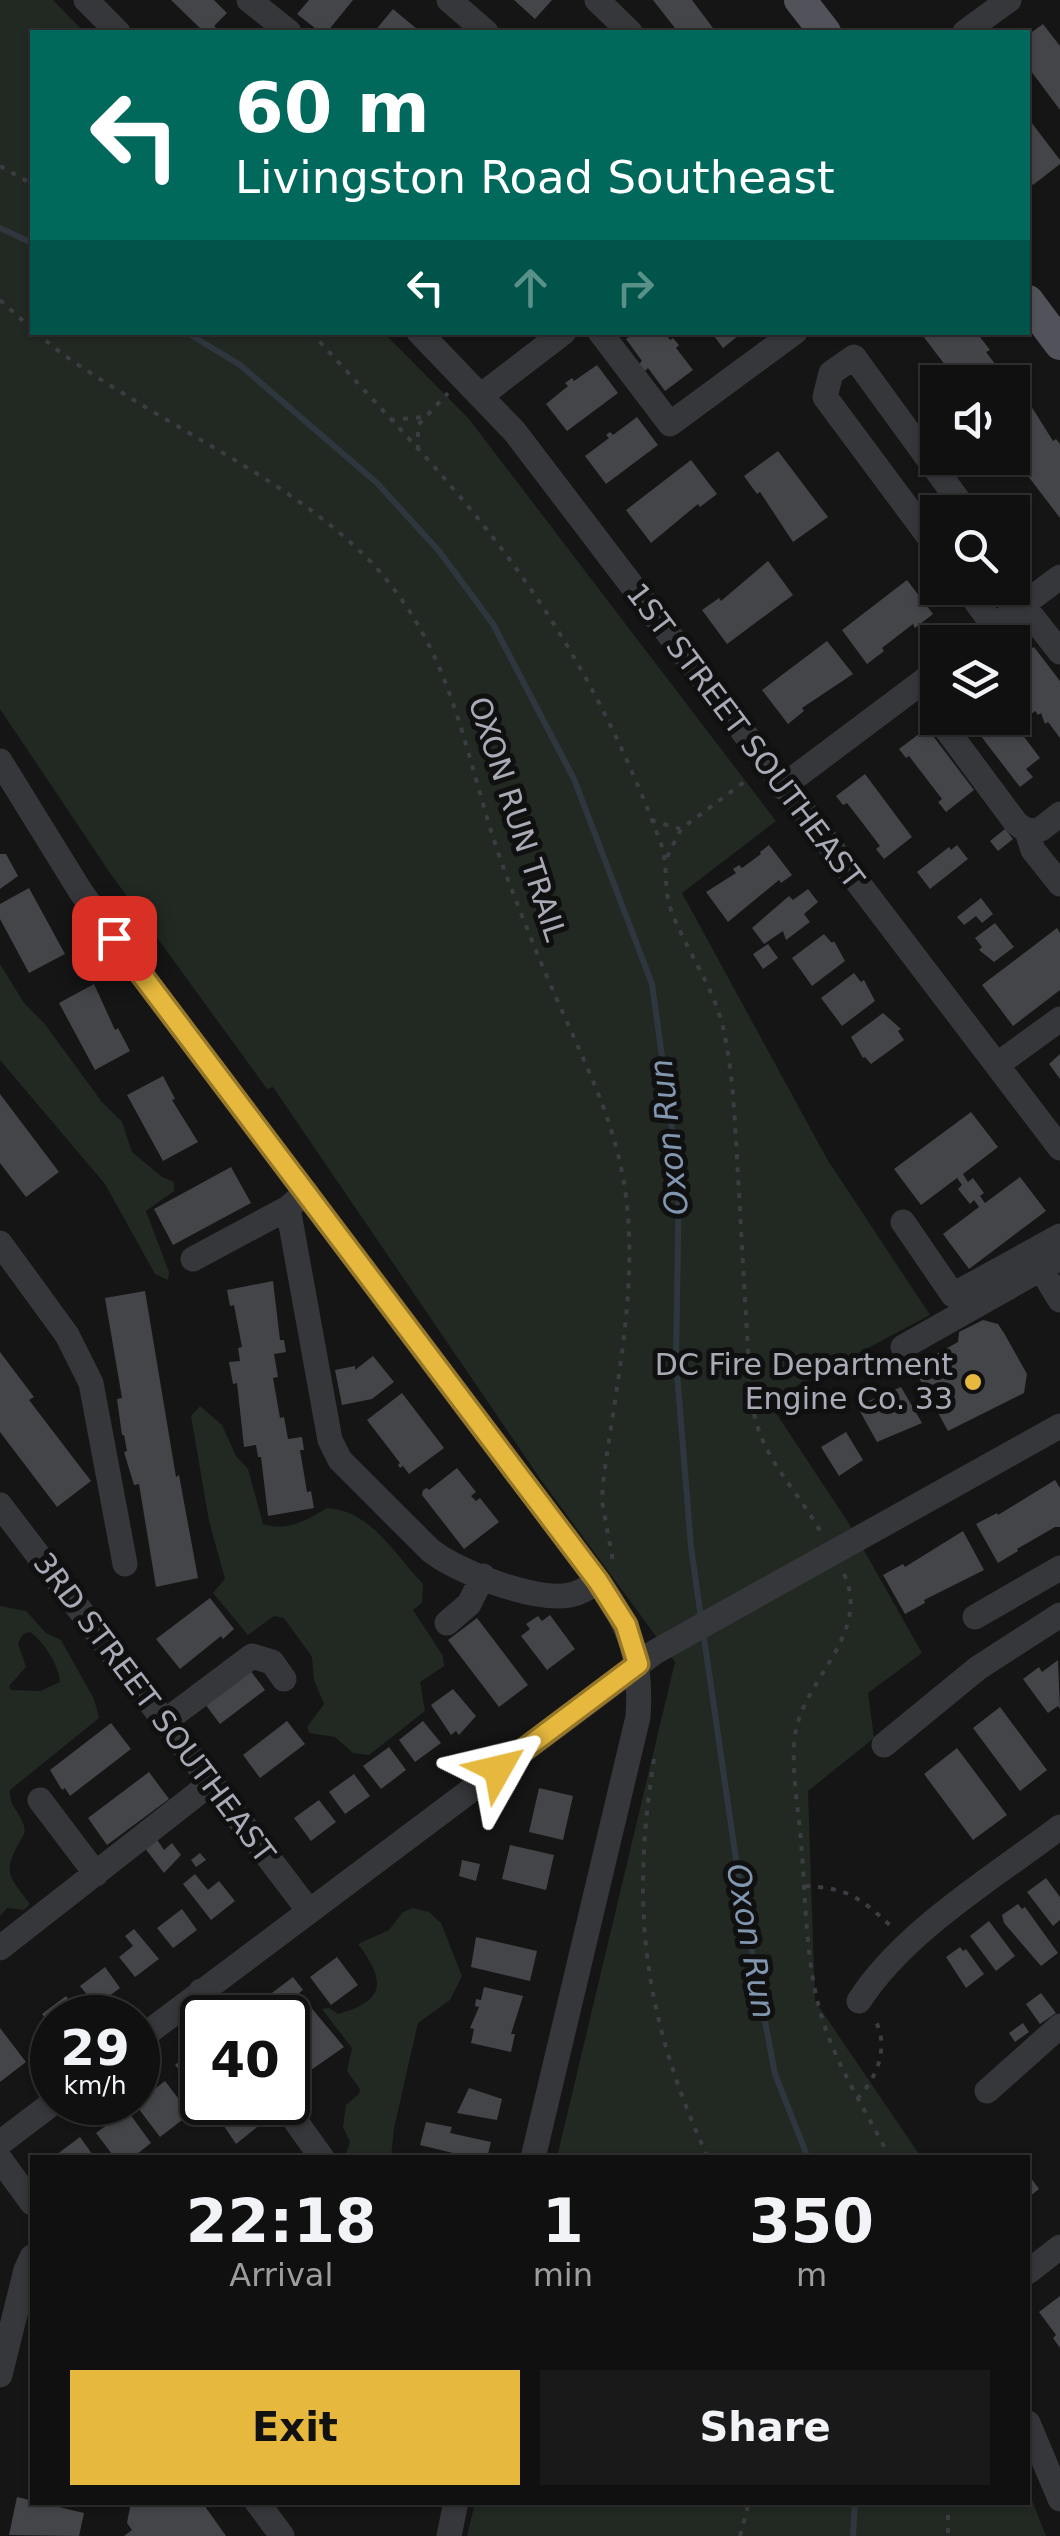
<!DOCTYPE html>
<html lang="en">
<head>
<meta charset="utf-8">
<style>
  body { margin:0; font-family:"DejaVu Sans",sans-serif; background:#191919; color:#f1f3f6; height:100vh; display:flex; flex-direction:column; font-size:38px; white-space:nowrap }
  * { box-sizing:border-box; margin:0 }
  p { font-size:32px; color:#9c9d9f }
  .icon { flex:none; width:55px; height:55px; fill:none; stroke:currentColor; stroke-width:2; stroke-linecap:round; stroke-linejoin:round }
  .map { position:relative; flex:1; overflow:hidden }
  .sheet { position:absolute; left:30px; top:2155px; width:1000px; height:350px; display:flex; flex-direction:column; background:#101010; border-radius:0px; box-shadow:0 2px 8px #0004,0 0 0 2px #303030 }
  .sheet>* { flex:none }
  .hud { position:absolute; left:30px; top:30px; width:1000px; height:305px; border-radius:0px; box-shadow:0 2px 8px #0004,0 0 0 2px #303030; background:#00695c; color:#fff; overflow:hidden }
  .fabs { position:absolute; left:920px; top:365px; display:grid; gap:20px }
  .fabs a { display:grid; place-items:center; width:110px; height:110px; border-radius:0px; background:#101010; box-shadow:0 2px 8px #0004,0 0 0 2px #303030; font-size:50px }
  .speed { position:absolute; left:30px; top:1995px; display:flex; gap:20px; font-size:50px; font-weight:700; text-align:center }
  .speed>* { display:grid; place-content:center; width:130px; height:130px; border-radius:50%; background:#101010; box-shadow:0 2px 8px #0004,0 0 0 2px #303030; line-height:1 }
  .speed small { font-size:25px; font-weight:400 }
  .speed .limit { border:5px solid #111; border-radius:15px; background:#fff; color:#111 }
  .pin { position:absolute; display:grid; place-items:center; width:85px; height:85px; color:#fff; margin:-42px; border-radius:20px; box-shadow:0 5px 15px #0006 }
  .me { position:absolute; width:110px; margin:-55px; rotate:53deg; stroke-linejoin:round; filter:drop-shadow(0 0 8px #0008) }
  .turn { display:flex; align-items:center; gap:35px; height:210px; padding:0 40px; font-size:45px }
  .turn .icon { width:130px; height:130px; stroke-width:2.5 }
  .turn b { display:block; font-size:70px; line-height:85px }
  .lanes { display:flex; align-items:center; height:95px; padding:0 40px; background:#0003; justify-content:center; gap:50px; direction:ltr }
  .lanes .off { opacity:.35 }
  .eta { display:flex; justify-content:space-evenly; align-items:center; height:170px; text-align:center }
  .eta b { font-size:60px; font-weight:600; line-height:70px }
  .cta { display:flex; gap:20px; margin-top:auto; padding:20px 40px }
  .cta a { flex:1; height:115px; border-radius:0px; background:#e6b83d; color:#111; font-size:40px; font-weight:600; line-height:115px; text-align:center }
  .cta a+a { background:#191919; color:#f1f3f6 }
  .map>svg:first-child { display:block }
  .green { fill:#212922; fill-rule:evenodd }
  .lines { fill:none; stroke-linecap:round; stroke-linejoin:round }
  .stream { stroke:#2f373e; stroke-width:6 }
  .building { fill:#444549 }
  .path { stroke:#3c3d42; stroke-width:4; stroke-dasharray:5 8; stroke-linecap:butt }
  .minor { stroke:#36373b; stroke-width:25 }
  .major { stroke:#52535a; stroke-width:32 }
  .route-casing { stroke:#967828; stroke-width:25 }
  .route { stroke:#e6b83d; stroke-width:18 }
  .poi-dot { fill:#e6b83d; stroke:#101011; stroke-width:4 }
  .labels { text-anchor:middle; stroke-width:10; stroke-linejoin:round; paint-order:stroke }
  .street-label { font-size:30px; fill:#a8abb6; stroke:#101011 }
  .poi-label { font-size:30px; fill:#a8abb6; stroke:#101011; text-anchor:end }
  .water-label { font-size:32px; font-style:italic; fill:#8196af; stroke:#101011 }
</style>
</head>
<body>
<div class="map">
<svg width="1060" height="2536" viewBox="0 0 1060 2536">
  <rect width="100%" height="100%" fill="#151516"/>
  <path class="green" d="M0,0H53L84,32H32V332L384,333L469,419L776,821L682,893L827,1159L930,1315L768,1401L848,1522L922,1653L868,1693L874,1738L808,1791L815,2001L921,2157H557L675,1662L541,1480L273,1087L267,1089L110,873L0,709Z
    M0,964L24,1003L44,1023L102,1102L122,1122L132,1152L162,1177L174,1182V1191L146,1211L169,1272L168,1280L155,1274L105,1184L0,1060Z
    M200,1406L222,1425L236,1456L248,1469L263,1524C287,1532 307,1520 327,1508C372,1511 394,1554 423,1584L422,1603L413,1610L443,1656L444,1666L420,1682L425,1711L369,1755L353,1753L335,1737L309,1733L307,1727L324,1704L314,1680L312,1657L284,1618L274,1616L248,1635L213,1593L225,1579L209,1521L191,1416Z
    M0,1606L26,1611L46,1633L61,1640L94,1699L99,1718L10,1790C9,1807 20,1811 24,1826C26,1833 23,1836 20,1841C2,1874 9,1876 30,1904L24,1910L7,1908L0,1916ZM30,1632C44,1642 59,1665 60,1682L40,1691L11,1690L9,1686L26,1667L18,1643L23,1634Z
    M413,1908L429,1912L441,1923L462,1976L450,2000L418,2023L394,2128L391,2157H345L350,2142L343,2127L346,2105L359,2094L360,2089L347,2071L352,2048L322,2009L329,2008L338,2014C386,2001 386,1981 358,1944L389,1930L403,1912Z
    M1028,2490L1046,2536H467L475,2503L1028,2502Z"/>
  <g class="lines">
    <path class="stream" d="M0,228L32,243
      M186,332L240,365L377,483L439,551L493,624L574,779L652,984L679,1180L676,1360L691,1547L701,1618
      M703,1631L741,1894L775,2074L808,2158
      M853,2536L855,2502"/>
  </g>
  <path class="building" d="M171,0H214L227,13L214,26L221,32H204Z
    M309,0H353L327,32H320L297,14Z
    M514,0H552L535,19Z
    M653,0H692L716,32H678Z
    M393,9L406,20L421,32H374Z
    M1043,24L1060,46V110L1028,67V35Z
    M1028,118L1060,160V164L1033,185L1028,179Z
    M635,332H664L670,340L673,338L679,345L676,348L693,370L665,391L648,368L645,371L639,364L642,361L626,339Z
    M711,332H743L723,348Z
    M920,332L977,333L990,350L986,352L1005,377L1008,375L1021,391L1018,394L1023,400L1026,398L1053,441L1056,439L1060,444V518L1012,455V382H958Z
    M597,365L618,393L567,431L546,404L568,386L565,383L572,378L574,381Z
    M637,417L658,445L606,484L585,456L609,438L606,435L610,432L613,435Z
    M778,451L828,517L793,542L760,492L757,494L744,476Z
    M691,460L717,494L700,507L698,504L651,543L626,510Z
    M768,561L793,595L727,644L702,610L719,598L721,601Z
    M907,580L933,614L915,628L913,624L882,648L884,651L867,664L842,630Z
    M827,641L853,674L802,708L804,711L788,724L762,690Z
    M1034,647L1060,681V738L1048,722L1045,724L1041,713L1038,715L1035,711L1016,726L1040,758L1026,769L1033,777L1020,787L967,718H1012V698L1016,695L1020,699L1027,694L1012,674V658Z
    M927,728L974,790L946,812L938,802L942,799L909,756L906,758L899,749Z
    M865,774L912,837L884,859L876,849L880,846L861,821L847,803L843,805L836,796Z
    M1005,829L1013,839L998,851L990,841Z
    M769,845L792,875L781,883L779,880L728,922L706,892L736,873L733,869L739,865L742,868L761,854L760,852Z
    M957,845L968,859L930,889L917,872L949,847L951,850Z
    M0,854H6L18,876L0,889Z
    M29,888L65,954L29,973L0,919V904Z
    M808,889L818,902L804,914L810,922L786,940L783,931L764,944L752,928L789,896L793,900Z
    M981,898L993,914L982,923L976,916L964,925L957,917Z
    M995,923L1014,947L994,962L979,950L982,947L975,938Z
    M1057,928L1060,933V990L1013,1026L982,985Z
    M824,934L832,943L834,941L845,961L812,986L792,958Z
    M768,944L778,958L763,969L753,954Z
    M854,973L861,982L864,980L875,1001L842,1026L821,998Z
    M94,984L115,1030L118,1028L130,1051L95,1070L59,1003Z
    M883,1013L901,1029L898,1031L904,1040L871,1064L865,1057L863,1058L851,1037Z
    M1060,1054V1079L1049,1064Z
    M163,1076L175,1099L172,1100L198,1142L163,1161L127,1095Z
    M0,1094L59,1172L26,1197L0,1163Z
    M971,1112L998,1147L963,1174L968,1182L973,1178L984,1193L980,1196L985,1203L1020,1177L1046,1211L969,1269L943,1234L979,1207L974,1200L970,1204L958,1189L962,1185L957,1178L921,1205L894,1169Z
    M231,1167L251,1203L173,1245L154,1209Z
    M273,1281L280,1340H284L286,1352L274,1354L278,1377L273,1378L280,1418L284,1417L288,1439L302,1437L304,1450H300L307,1492L311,1491L314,1508L268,1516L261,1457H258L256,1445L244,1447L237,1383L233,1384L229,1362L240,1361L238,1348L242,1347L234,1305L230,1306L227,1290Z
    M145,1291L176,1477L179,1475L198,1578L156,1587L139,1484L134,1485L124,1452L127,1451L124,1435H122L117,1399L122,1398L105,1298Z
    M983,1320L998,1324L1004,1333L1027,1374L1024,1393L948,1431L913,1367L958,1342L959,1332Z
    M0,1352L34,1397L29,1400L91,1481L57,1507L0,1432Z
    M373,1356L394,1382L372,1399L342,1405L335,1370L355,1366V1370Z
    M901,1387L922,1423L877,1442L857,1406Z
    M402,1393L444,1448L409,1474L403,1466L400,1468L398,1465L400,1463L367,1420Z
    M846,1432L863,1460L839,1476L821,1447Z
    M457,1468L476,1492L471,1496L476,1501L480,1498L499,1522L464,1549L422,1495L423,1490L427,1488L429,1490Z
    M1055,1480L1060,1488V1527H1055L1017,1549L1018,1551L998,1563L976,1524L997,1513L998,1515Z
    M963,1531L984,1570L924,1600L925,1603L905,1614L883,1575L903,1564L905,1567Z
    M210,1598L234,1629L223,1639L221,1636L180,1669L156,1639Z
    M550,1615L575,1649L547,1670L521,1636L530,1629L526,1624L538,1616L542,1621Z
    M477,1618L528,1685L499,1707L448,1640Z
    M1058,1660L1060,1709L1058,1706L1048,1713L1023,1679L1039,1667L1042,1672Z
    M247,1666L265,1690L220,1724L202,1700Z
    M453,1689L476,1716L459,1735L456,1731L451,1735L431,1705Z
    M1000,1707L1047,1770L1020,1791L973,1728Z
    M287,1721L305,1744L260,1778L243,1755Z
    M423,1721L441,1743L415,1762L399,1740Z
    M111,1723L131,1749L70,1796L65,1788L62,1790L50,1770Z
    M389,1747L406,1770L381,1789L363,1766Z
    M957,1748L1007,1815L973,1840L924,1774Z
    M149,1772L169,1799L107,1845L88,1818Z
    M354,1774L370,1796L345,1814L329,1792Z
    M539,1788L573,1796L563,1840L529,1832Z
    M319,1800L336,1822L311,1841L294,1818Z
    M156,1838L164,1850L172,1843L181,1855L164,1873L144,1847Z
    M510,1845L554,1855L546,1890L502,1879Z
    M200,1853L206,1860L196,1867L191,1860Z
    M462,1860L480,1864L476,1881L459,1876Z
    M195,1874L208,1890L219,1881L235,1901L211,1920L183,1884Z
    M1046,1878L1060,1897V1920L1053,1926L1027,1892Z
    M1018,1904L1022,1909L1025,1907L1058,1953L1041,1966L1004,1923L1002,1915Z
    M182,1909L197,1930L173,1948L157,1928Z
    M989,1921L1015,1956L996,1971L970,1936Z
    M134,1929L159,1959L135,1977L119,1957L133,1946L125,1936Z
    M476,1937L537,1951L530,1981L471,1967Z
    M960,1947L963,1951L966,1949L984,1974L966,1988L946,1957Z
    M337,1957L358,1985L331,2005L310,1977Z
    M105,1967L120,1988L96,2006L80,1986Z
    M293,1977L303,1990L299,1993L344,2047L311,2070L288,2039V2018H272L260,2002Z
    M484,1987L523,1996L511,2034H515L511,2052L471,2043L474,2029L470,2028L479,2007L475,2006L476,1999L481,2000Z
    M1041,1993L1056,2013L1040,2024L1026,2004Z
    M66,1996L82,2018H52V2028L42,2014Z
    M1023,2023L1029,2032L1015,2042L1009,2033Z
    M0,2028L26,2062L0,2082Z
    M202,2043V2096L175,2065Z
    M165,2081L190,2114L160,2137L135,2104Z
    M469,2088L502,2099L497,2120L457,2113Z
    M208,2102H260L271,2116L236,2144Z
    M127,2110L151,2143L132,2158H115L96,2133Z
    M426,2122L452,2127L450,2133L491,2142L487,2158H452L453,2153L420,2145Z
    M80,2137L95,2158H52Z
    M1028,2174L1039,2189L1028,2198Z
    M1060,2296V2348L1053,2338L1056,2335L1039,2312Z
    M17,2497L84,2513L79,2536L9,2535Z
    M131,2502H202L226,2536H124L132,2530L127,2523Z"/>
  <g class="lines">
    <path class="path" d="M0,166L32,184
      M0,300L32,329
      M36,332C64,358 97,377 129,397C209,447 300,491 367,558C460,653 463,763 508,880C525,924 543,969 563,1013C590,1074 618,1130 626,1197C638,1291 615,1390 603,1483L602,1501L613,1561
      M311,332C380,409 455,483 515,567C576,650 624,744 660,841C669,863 663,885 670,907C685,950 715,987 724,1032C734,1079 735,1127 738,1175C742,1248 746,1321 751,1394C757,1456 792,1481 820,1531
      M390,420L424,417
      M418,450V425L448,393
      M651,820L680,829
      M667,857L681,829L748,779
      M844,1574C872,1634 803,1679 795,1735C791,1769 798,1807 801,1841C806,1900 805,1965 823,2021C839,2071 867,2112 890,2158
      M654,1759C630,1910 644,2018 708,2158
      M805,1886C849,1888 860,1898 892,1927
      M857,2099C878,2077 890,2045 874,2018
      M948,2502V2536
      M740,2536L749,2502"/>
    <path class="minor" d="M86,0L118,32
      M249,0L289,32
      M449,0L486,32
      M597,0L630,32
      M965,32L1009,0
      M419,332L515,432L1060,1148
      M600,332L670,424L795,332
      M482,395L564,332
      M938,549L825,397L831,373L854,357L967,512
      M966,588L994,626
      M1023,605L1060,652
      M973,642L1060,577
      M938,718L1016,823L1027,831L1041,829L1060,814
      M0,761L81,892L114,938L598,1581C631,1628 642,1659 638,1717L533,2158
      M782,787L938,670
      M1027,831L1033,850L1060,884
      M998,1064L1060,1019
      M306,1192L288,1208L330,1440L340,1460L430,1550C457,1572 535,1602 570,1595C581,1593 589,1587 598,1581
      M903,1222L953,1295L1060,1236
      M0,1243L67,1335L91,1383L125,1564
      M193,1259L288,1208
      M1041,1269L1060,1300
      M903,1347L1060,1258
      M0,1505L309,1911
      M975,1617L1060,1568
      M447,1623L469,1604L483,1576
      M164,1722L252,1656L272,1662L284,1679
      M884,1745L978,1668L1060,1615
      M40,1800L96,1874
      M0,1948L211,1783
      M201,1991L220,2018
      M859,2001C904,1931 993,1878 1060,1827
      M138,2040L655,1652L1060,1426
      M987,2091L1060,2026
      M282,2102L322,2158
      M0,2143L54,2102
      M0,2159L32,2203
      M1028,2272L1060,2247
      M0,2375L26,2270L32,2257
      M1028,2423L1060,2499
      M257,2502L282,2536
      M449,2536L456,2502"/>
    <path class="major" d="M800,0L825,32
      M1028,301L1060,344"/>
  </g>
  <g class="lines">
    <defs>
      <path id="route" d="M114,938L598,1581L626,1625L638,1664L498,1769"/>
    </defs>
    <use href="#route" class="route-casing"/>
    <use href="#route" class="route"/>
  </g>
  <circle class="poi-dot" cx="973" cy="1382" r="10"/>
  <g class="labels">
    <g class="street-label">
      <text transform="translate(745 736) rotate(53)" y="10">1ST STREET SOUTHEAST</text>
      <text transform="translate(517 819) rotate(72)" y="10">OXON RUN TRAIL</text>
      <text transform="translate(154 1708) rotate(53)" y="10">3RD STREET SOUTHEAST</text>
    </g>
    <g class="poi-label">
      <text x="953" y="1375">DC Fire Department<tspan x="953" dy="34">Engine Co. 33</tspan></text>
    </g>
    <g class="water-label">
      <text transform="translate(669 1137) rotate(-96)" y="11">Oxon Run</text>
      <text transform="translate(751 1941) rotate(80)" y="11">Oxon Run</text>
    </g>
  </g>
</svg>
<div class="fabs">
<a><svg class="icon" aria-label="sound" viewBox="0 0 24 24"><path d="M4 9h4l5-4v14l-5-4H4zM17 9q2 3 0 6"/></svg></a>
<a><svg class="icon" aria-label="search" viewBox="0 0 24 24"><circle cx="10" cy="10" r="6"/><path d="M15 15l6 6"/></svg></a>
<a><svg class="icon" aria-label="layers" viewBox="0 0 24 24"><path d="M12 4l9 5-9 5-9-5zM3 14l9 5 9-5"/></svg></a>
</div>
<div class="speed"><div>29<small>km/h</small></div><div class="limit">40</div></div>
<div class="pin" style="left:114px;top:938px;background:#d93025"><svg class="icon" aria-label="arrive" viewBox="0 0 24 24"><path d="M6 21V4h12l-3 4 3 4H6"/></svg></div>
<svg class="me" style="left:498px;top:1769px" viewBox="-20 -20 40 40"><path d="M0-17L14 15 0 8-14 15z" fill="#e6b83d" stroke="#fff" stroke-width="4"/></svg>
<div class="hud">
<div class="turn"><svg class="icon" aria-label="left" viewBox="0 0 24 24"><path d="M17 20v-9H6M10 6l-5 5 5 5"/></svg><div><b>60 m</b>Livingston Road Southeast</div></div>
<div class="lanes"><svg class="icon" aria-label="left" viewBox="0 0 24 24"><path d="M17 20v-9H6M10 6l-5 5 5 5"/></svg><svg class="icon off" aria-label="ahead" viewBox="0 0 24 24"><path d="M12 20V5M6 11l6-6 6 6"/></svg><svg class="icon off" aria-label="right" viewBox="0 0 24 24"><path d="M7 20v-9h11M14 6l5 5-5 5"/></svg></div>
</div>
<section class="sheet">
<div class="eta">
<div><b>22:18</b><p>Arrival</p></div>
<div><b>1</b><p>min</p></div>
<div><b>350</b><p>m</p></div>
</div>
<div class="cta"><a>Exit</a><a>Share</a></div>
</section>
</div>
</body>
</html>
